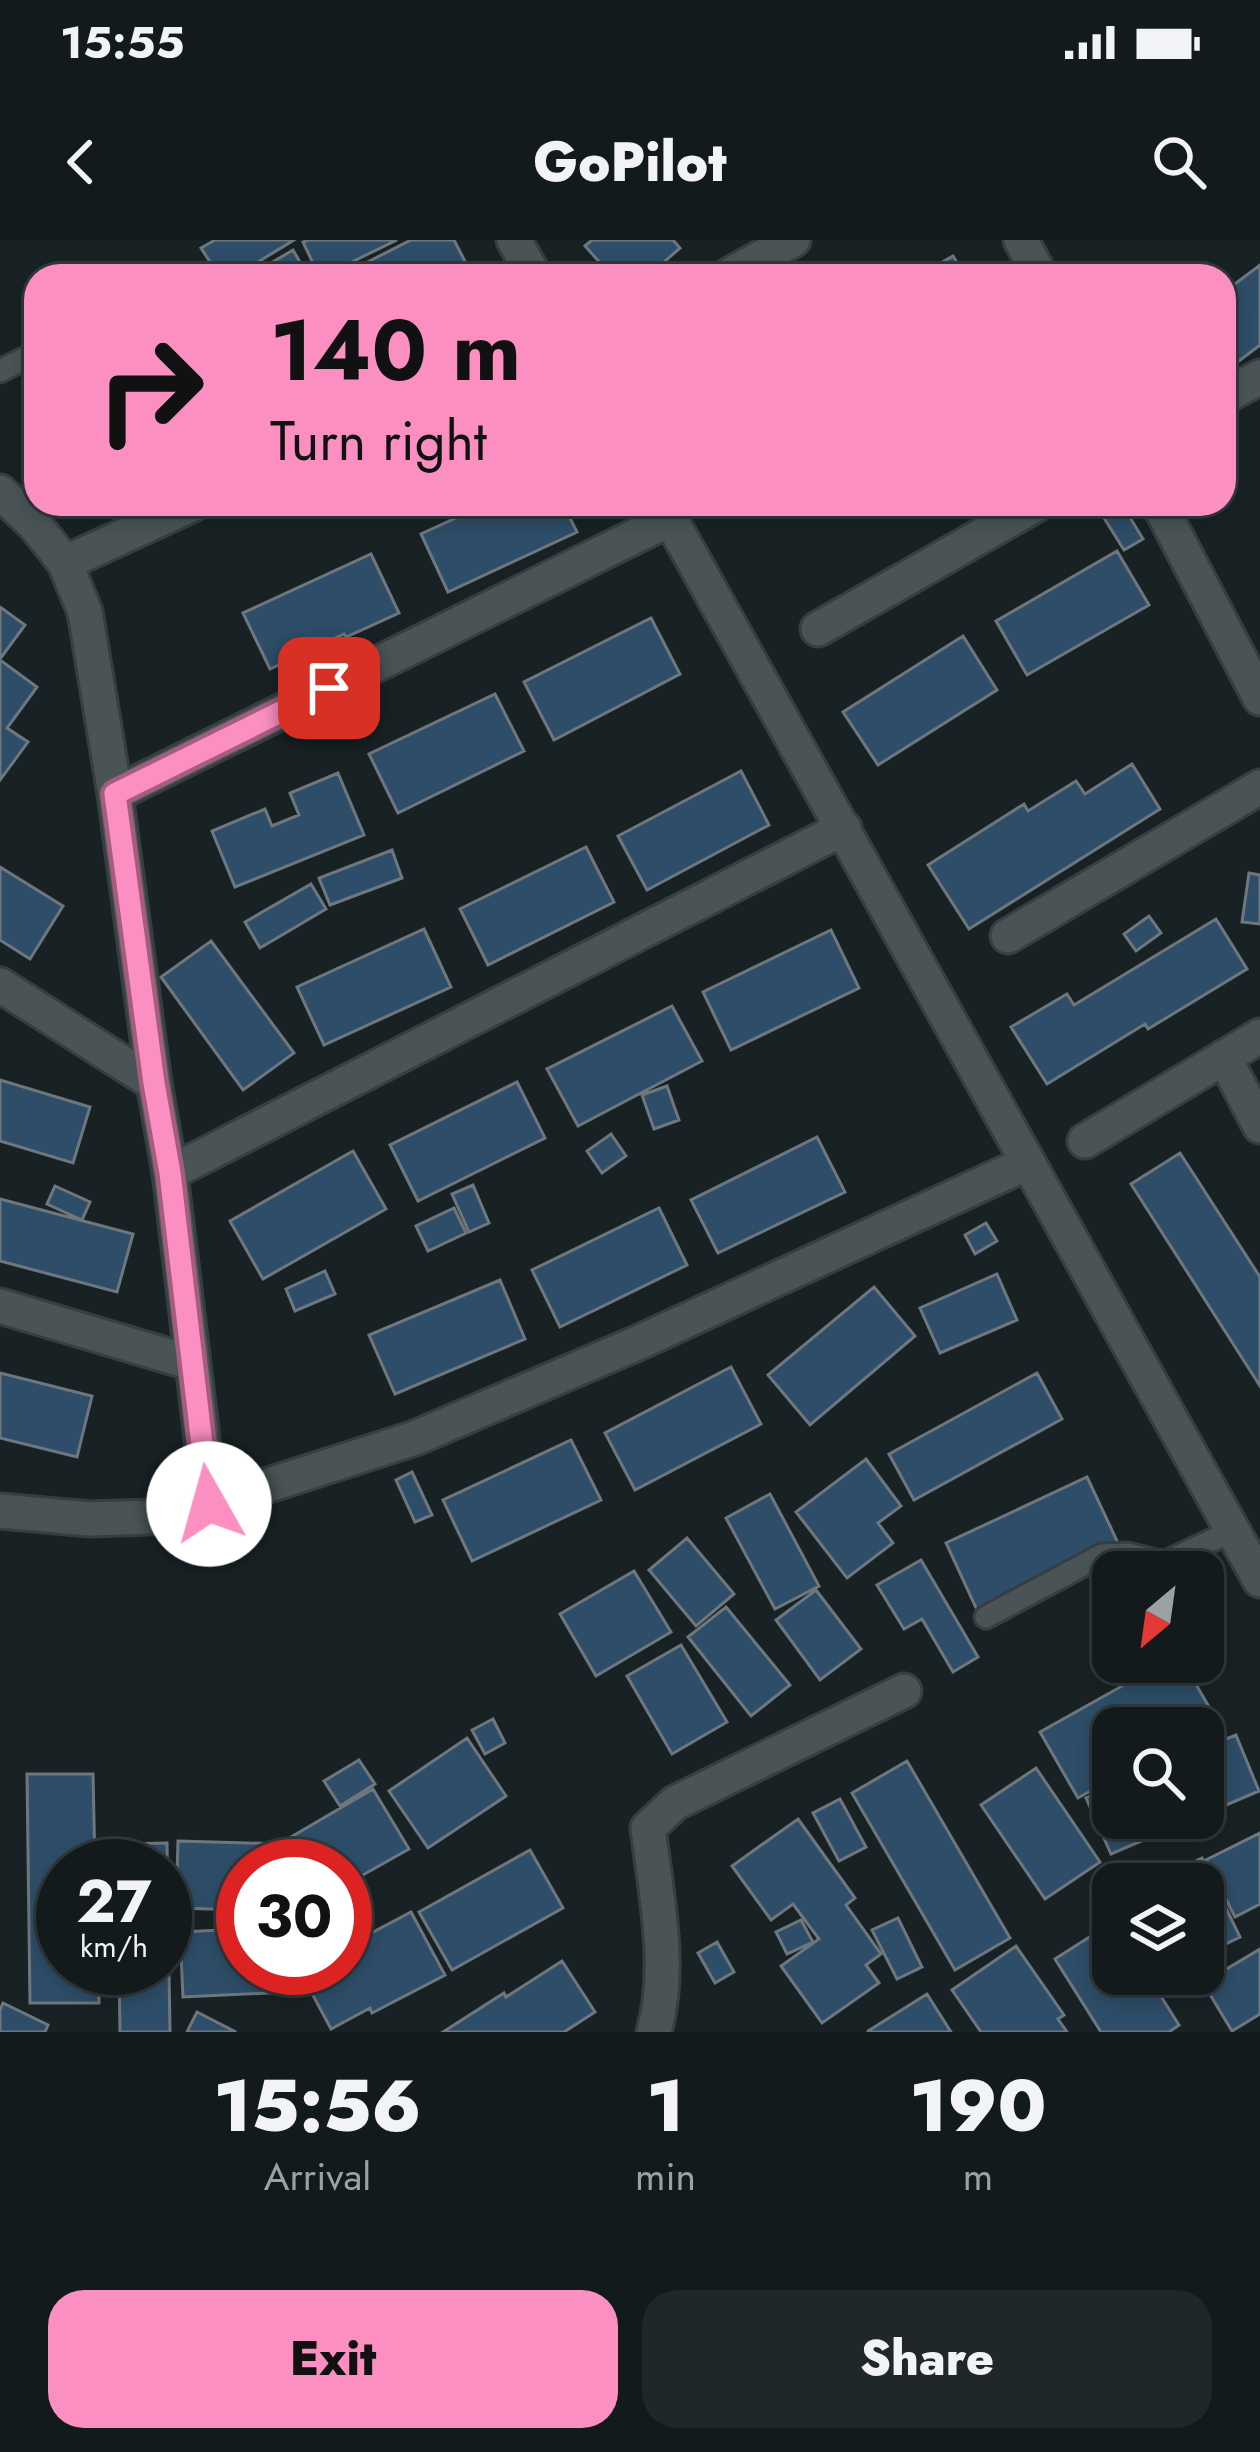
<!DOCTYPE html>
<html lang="en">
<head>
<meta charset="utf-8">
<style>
  body { margin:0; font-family:Jost,sans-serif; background:#1f2729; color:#f1f3f6; height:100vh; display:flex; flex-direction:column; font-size:45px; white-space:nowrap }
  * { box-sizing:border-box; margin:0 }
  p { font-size:39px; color:#9ca1a3 }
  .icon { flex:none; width:66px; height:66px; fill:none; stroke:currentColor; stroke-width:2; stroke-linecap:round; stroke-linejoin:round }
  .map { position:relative; height:1792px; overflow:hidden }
  .sheet { display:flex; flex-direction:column; background:#121a1c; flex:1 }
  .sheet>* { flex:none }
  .top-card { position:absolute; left:24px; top:24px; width:1212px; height:252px; border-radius:36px; box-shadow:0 6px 18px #0003,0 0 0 3px #31383b; background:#fc8fc1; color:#111; overflow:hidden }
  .needle { width:78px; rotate:209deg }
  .tools { position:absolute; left:1092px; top:1311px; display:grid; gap:24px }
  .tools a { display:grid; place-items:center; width:132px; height:132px; border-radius:24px; background:#121a1c; box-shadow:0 6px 18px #0003,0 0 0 3px #31383b; font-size:60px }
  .speed { position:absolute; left:36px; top:1599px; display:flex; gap:24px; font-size:60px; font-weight:700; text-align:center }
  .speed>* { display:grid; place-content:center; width:156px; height:156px; border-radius:50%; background:#121a1c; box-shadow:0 6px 18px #0003,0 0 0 3px #31383b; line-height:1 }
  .speed small { font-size:30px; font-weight:400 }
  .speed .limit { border:18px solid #d22; background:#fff; color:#111 }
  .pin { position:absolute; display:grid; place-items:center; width:102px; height:102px; color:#fff; margin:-51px; border-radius:24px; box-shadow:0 6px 18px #0006 }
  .me { position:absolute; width:132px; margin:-66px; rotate:353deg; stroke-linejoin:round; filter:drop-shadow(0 0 9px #0008) }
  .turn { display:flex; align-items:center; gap:42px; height:252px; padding:0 48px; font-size:54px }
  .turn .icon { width:156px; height:156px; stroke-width:2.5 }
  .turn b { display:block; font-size:84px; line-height:102px }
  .eta { display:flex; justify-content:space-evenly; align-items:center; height:204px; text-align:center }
  .eta b { font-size:72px; font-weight:800; line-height:84px }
  .primary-button { display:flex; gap:24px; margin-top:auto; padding:24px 48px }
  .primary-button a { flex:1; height:138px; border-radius:36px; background:#fc8fc1; color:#111; font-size:48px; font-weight:800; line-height:138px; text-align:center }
  .primary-button a+a { background:#1f2729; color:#f1f3f6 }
  .status { display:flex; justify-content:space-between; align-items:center; height:84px; padding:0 60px; background:#121a1c; direction:ltr }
  .status svg { height:33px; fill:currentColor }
  header { display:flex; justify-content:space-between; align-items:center; height:156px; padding:0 48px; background:#121a1c; font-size:54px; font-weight:800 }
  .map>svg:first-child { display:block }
  .building { fill:#2d4d68; stroke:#6f777e; stroke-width:3 }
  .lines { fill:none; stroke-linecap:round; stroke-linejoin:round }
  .service-casing { stroke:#373e41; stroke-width:27 }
  .minor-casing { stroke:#373e41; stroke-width:39 }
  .service { stroke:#4a5457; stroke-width:21 }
  .minor { stroke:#4a5457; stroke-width:33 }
  .route-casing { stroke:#a45d7d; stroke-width:30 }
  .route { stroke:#fc8fc1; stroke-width:21 }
</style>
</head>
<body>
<div class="status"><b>15:55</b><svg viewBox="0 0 49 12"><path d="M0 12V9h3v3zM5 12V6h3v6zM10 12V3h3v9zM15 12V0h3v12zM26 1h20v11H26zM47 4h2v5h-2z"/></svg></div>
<header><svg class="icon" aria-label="back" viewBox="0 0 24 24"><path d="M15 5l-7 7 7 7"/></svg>GoPilot<svg class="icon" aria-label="search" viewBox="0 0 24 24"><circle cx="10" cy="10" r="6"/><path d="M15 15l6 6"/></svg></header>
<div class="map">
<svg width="1260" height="1792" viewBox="0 0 1260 1792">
  <rect width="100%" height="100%" fill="#182225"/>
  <path class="building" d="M215,0H294L235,36H219L201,8Z
    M308,0H397L323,36H319L303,2Z
    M411,0H454L469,29L455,36H340Z
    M592,0H673L680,8L648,36H612L585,6Z
    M293,10L308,36H249Z
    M953,16L965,36H918Z
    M1260,25V105L1231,127L1224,118V52Z
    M486,264H563L577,292L448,352L421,294Z
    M1123,266L1143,299L1124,310L1104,278Z
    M1117,311L1149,365L1027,435L996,381Z
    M371,314L399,373L346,397L344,394L270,429L243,373Z
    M0,367L25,385L0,419Z
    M651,378L680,434L554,500L524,442Z
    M963,396L997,450L878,525L843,472Z
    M0,420L37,447L7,488L28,502L0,540Z
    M495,454L524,511L398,573L369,514Z
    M1132,524L1160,569L969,689L928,625L1024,564L1028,571L1076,541L1085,554Z
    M741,531L769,585L647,650L618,596Z
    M338,533L364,595L235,647L212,591L265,569L272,586L299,575L290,553Z
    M586,607L614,662L488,725L460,669Z
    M392,610L402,638L330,665L319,638Z
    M0,627L63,666L30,719L0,700Z
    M1249,633L1260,635V684L1242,682Z
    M311,644L326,669L260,708L245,682Z
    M1149,676L1161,693L1136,711L1124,694Z
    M1216,679L1247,729L1148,789L1145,784L1047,844L1011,787L1067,754L1074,765Z
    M424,689L451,747L324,805L297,747Z
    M831,690L859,748L731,810L703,752Z
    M211,701L294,813L243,850L161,737Z
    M672,766L702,821L578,886L547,829Z
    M0,840L90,867L73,923L0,901Z
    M517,842L545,898L418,961L390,905Z
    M667,846L679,880L654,889L642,855Z
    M611,894L626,916L602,933L587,911Z
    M817,897L845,952L718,1013L691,960Z
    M353,911L386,969L263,1039L230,981Z
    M1180,913L1260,1037V1146L1131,944Z
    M473,945L489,983L469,992L452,954Z
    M55,946L90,962L82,980L47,964Z
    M0,959L133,994L117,1052L0,1021Z
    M454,968L466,993L428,1011L416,986Z
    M659,968L687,1025L560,1087L532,1030Z
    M986,983L997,1001L975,1014L965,995Z
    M325,1031L335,1054L295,1071L286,1049Z
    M997,1034L1017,1080L940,1113L920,1068Z
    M500,1040L525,1099L395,1154L369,1095Z
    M874,1047L915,1096L810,1185L768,1135Z
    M731,1127L761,1184L635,1250L605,1193Z
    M0,1133L92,1156L77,1217L0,1198Z
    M1037,1133L1062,1179L914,1260L889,1214Z
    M571,1200L601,1260L472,1321L443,1260Z
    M866,1219L901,1266L878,1283L893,1303L847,1338L796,1272Z
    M412,1232L432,1275L415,1282L396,1240Z
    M1087,1237L1118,1303L977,1370L946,1303Z
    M770,1254L819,1346L775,1369L726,1278Z
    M687,1298L734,1354L696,1386L649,1330Z
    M921,1320L978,1417L953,1432L922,1379L904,1389L877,1345Z
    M634,1331L671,1392L596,1436L560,1374Z
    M816,1350L861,1409L820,1440L776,1380Z
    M726,1367L790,1445L751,1476L688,1397Z
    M681,1405L727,1482L672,1514L627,1436Z
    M1165,1422H1183L1216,1479L1200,1488H1113V1538L1078,1558L1040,1492Z
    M493,1479L505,1503L485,1514L472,1490Z
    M1236,1495L1259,1551L1203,1575V1508Z
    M467,1498L506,1556L428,1608L389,1551Z
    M359,1520L375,1544L340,1566L324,1541Z
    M907,1521L1010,1698L955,1730L852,1553Z
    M1036,1528L1100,1622L1045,1659L981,1565Z
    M27,1534H93L95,1626H63V1728H99V1763H30Z
    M1113,1546V1578H1195L1111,1614L1086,1558Z
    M373,1549L409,1609L345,1645V1626H308L291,1597Z
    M840,1559L866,1607L839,1621L813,1573Z
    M798,1579L855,1658L846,1665L881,1714L866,1725L879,1743L822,1783L781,1726L819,1699L793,1664L771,1680L732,1626Z
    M1260,1593V1664L1235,1677L1206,1620Z
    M178,1601L286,1604L285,1626H243V1670L176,1668Z
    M167,1603L170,1792H120L119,1728H165V1626H117V1604Z
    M530,1610L563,1668L452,1730L419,1672Z
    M1202,1618L1240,1697L1203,1715V1644H1149Z
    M411,1672L445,1735L372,1773L370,1768L331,1789L300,1731L305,1728H345V1707Z
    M898,1678L922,1727L897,1739L872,1690Z
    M801,1680L813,1702L787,1714L776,1692Z
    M1113,1682V1734H1147L1179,1785L1169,1792H1101L1055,1719Z
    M243,1689V1728H288L289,1752L183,1757L180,1692Z
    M717,1702L734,1732L715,1743L698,1713Z
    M1016,1706L1064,1775L1058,1779L1067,1792H981L952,1750Z
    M1260,1709V1774L1232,1791L1203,1743Z
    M562,1721L595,1772L564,1792H443L504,1753L506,1757Z
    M927,1754L951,1792H868V1791Z
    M3,1763L48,1785L45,1792H0V1770Z
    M197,1772L236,1792H187Z"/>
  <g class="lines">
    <defs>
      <path id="service" d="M0,131L36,113
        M986,1377L1102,1315L1128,1314L1164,1323L1232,1291"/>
      <path id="minor" d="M514,0L534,36
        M1021,0L1040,36
        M728,36L793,0
        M1224,157L1260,137
        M0,252L35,285L65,323L85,372L115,554L154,843L170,933L210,1264
        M662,264L1260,1340
        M1159,264L1260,458
        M65,323L193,264
        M818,389L1037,264
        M115,554L670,279
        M1008,696L1260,547
        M0,745L154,843
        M1224,817L1260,886
        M1085,901L1260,796
        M170,933L844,588
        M0,1066L192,1123
        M0,1271L90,1279L150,1277L210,1264L415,1198L640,1102L1027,923
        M654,1792C672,1727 656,1654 648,1588L675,1563L904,1451"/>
    </defs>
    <use href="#service" class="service-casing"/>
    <use href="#minor" class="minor-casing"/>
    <use href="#service" class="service"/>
    <use href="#minor" class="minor"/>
  </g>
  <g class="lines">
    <defs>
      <path id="route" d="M209,1264L170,933L154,843L115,554L329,448"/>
    </defs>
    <use href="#route" class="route-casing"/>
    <use href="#route" class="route"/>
  </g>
</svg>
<div class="tools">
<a><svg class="needle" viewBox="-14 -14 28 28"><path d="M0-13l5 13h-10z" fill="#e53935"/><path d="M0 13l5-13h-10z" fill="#9ca1a3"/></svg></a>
<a><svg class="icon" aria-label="search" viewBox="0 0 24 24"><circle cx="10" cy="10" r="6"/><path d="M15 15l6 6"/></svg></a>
<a><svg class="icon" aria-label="layers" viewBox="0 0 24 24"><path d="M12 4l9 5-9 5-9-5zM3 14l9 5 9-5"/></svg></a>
</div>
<div class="speed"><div>27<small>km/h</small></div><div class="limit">30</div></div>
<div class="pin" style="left:329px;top:448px;background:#d93025"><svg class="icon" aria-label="arrive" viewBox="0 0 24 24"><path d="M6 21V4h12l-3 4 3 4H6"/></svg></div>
<svg class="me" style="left:209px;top:1264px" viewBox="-20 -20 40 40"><circle r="19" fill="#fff"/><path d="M0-13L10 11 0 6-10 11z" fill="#fc8fc1"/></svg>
<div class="top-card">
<div class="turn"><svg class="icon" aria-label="right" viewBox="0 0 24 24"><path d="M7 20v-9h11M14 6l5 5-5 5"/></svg><div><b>140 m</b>Turn right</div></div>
</div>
</div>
<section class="sheet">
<div class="eta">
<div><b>15:56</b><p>Arrival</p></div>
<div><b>1</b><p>min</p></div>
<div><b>190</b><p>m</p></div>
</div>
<div class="primary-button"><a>Exit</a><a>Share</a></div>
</section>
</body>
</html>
